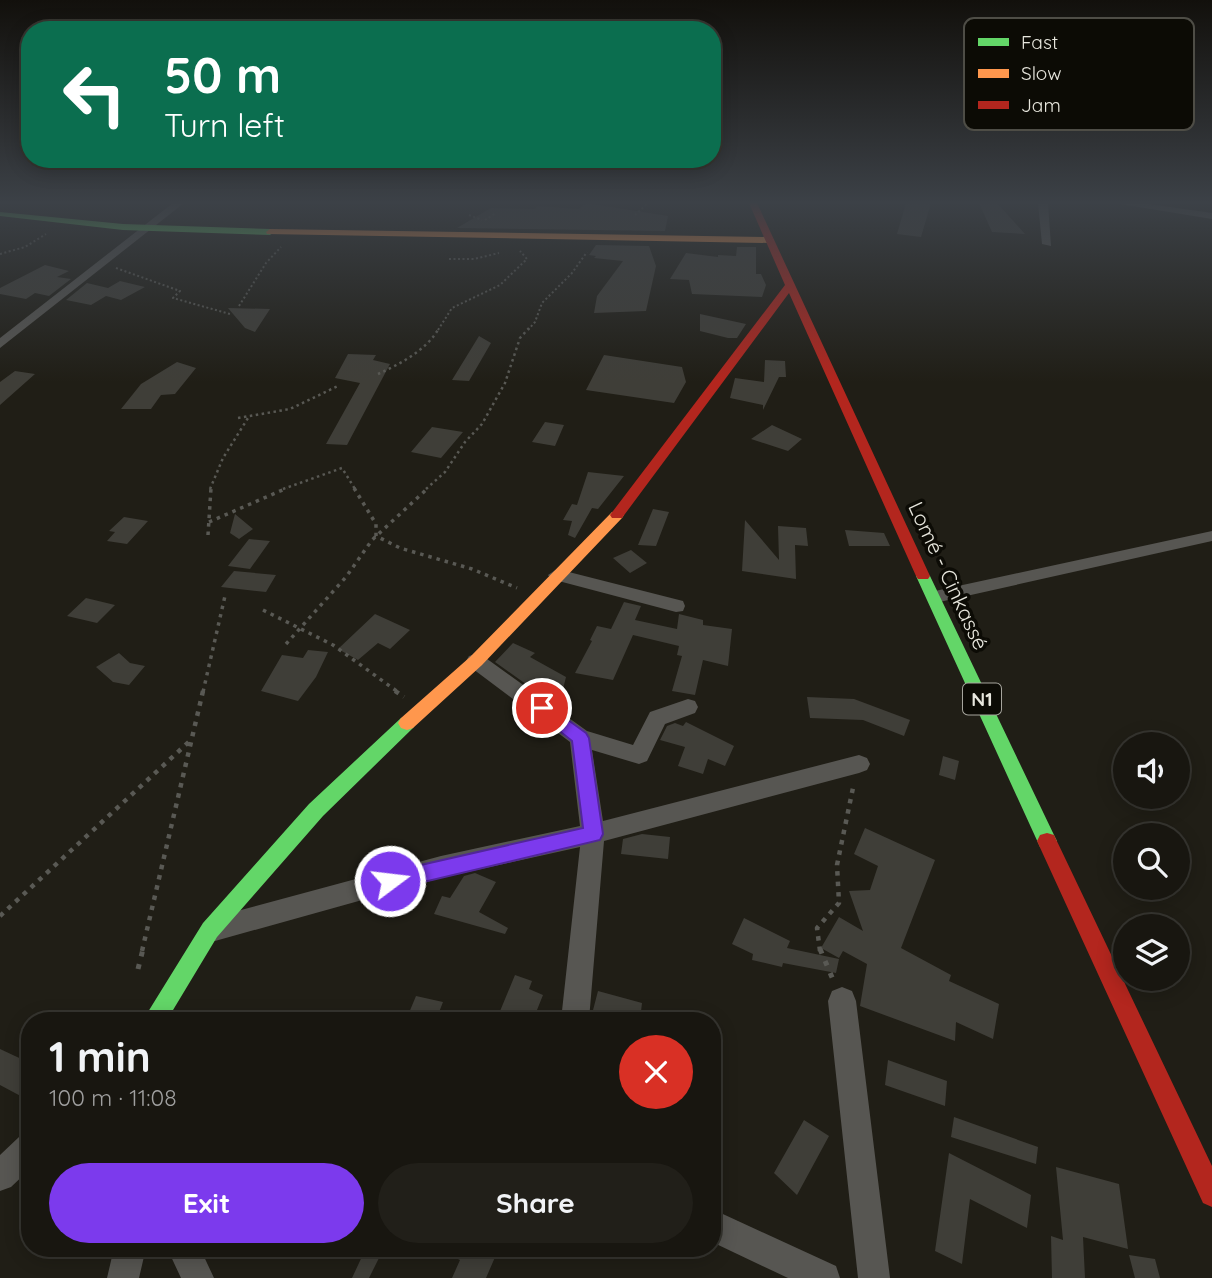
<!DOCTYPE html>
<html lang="en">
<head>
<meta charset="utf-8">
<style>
  body { margin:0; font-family:Quicksand,sans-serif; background:#211f19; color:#f1f3f6; height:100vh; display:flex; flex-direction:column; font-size:26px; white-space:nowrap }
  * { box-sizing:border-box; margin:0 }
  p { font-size:23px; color:#9f9f9f }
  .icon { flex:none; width:38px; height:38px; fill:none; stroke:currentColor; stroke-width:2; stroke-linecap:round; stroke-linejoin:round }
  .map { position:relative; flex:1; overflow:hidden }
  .details { position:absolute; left:21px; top:1012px; width:700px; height:245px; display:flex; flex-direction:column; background:#181610; border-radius:28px; box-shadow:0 4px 18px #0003,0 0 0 2px #363530 }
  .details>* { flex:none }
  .hud { position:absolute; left:21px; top:21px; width:700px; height:147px; border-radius:28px; box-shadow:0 4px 18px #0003,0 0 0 2px #363530; background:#0b6e4f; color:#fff; overflow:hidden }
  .controls { position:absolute; left:1113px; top:732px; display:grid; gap:14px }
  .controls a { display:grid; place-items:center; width:77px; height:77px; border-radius:50%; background:#181610; box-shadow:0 4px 18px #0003,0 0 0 2px #363530; font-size:35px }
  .pin { position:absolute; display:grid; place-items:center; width:60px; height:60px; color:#fff; margin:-30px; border:4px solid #fff; border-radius:50%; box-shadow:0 2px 7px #0007 }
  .me { position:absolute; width:77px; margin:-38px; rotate:75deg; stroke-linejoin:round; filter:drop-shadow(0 0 5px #0008) }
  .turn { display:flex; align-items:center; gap:24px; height:147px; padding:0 28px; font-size:32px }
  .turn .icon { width:91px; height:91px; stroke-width:2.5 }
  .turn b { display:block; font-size:49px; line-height:60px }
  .round { display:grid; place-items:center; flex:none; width:74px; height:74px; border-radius:37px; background:#211f19 }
  .summary { display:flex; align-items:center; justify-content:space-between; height:119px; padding:0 28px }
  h1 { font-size:42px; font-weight:700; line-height:52px }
  .button { display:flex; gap:14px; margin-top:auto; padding:14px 28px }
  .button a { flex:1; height:80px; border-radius:42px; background:#7c3aed; color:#fff; font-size:28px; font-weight:700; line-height:80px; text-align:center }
  .button a+a { background:#211f19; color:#f1f3f6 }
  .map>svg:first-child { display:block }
  .building { fill:#3f3e38 }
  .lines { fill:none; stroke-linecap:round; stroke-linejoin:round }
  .path-far4 { stroke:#595954; stroke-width:2; stroke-dasharray:2 2.5; stroke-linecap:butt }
  .path-far3 { stroke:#595954; stroke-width:2.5; stroke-dasharray:2.5 3.5; stroke-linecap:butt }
  .path-far2 { stroke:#595954; stroke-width:3.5; stroke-dasharray:3.5 5; stroke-linecap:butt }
  .path-far1 { stroke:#595954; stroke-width:4.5; stroke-dasharray:4.5 6; stroke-linecap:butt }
  .path { stroke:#595954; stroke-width:5; stroke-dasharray:5 8; stroke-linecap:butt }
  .street { fill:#575652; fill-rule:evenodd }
  .fast { fill:#63d668; fill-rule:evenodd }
  .slow { fill:#ff974d; fill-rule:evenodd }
  .jam { fill:#b3261e; fill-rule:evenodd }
  .route { fill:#7c3aed; stroke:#51269a; stroke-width:2 }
  .labels { text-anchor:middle; stroke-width:7; stroke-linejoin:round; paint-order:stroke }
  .shield { fill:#0c0b05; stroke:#a6a59d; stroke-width:2 }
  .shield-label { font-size:19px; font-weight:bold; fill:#e8e7de }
  .street-label { font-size:21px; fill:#e8e7de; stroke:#0c0b05 }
  .key { fill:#0c0b05; stroke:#4e4d46; stroke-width:2 }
  .key-label { font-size:19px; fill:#e8e7de }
</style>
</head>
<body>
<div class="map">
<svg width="1212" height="1278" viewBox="0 0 1212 1278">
  <rect width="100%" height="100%" fill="#201e16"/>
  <path class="building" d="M586,203L668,216L665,231L457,228L491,208L535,209L538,206L579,209Z
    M906,203H931L921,237L897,234Z
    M979,203H997L1025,234L992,232Z
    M596,245L649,246L656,266L646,311L594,313L597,296L623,261L594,258L596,256L589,255Z
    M737,247H756V274H761L766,285L762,297L692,294L689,280L670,279L686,253L718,257V255L736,256Z
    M45,265L69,271L57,277L71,279L49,296L35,293L26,299L0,294V288Z
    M120,281L145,287L121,300L106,296L91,305L66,300L87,283L108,288Z
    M228,308L270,309L255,332L245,328Z
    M700,314L746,324L737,338H728L700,331Z
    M479,336L491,343L469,381L452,380Z
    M348,354L376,355L373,360L390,364L347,445L326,444L360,383L335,378Z
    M604,355L682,367L686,382L674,403L586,390Z
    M765,360L785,361L786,377H779L763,410V405L730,398L735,378L764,382Z
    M177,362L196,368L175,394L161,395L151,409H121L141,384Z
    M15,371L35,374L0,405V382Z
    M545,422L564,425L555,446L532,442Z
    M772,425L802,439L788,451L751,439Z
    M432,427L463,432L441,458L411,452Z
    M588,472L624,476L598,509L592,508L575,538L568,535L572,521L563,520L572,504L577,505Z
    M653,509L669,512L656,546L638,545Z
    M235,514L253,529L239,539L230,533Z
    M124,517L148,521L127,544L107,541L115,532L109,531Z
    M745,520L779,560L778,526L806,528L808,546L795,545L796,579L742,571Z
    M845,530L884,533L890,546H849Z
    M249,539L270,541L250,569L228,566Z
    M631,550L647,563L630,573L613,558Z
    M234,571L276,575L266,592L221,587Z
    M86,598L115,605L97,623L67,616Z
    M624,602L641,606L635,620L677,629L679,614L703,620V625L732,629L728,666L703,660L695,695L672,691L682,656L677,655L679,646L633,635L613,680L575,673L592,641L590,640L597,626L611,629Z
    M375,614L410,630L390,649L378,643L358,660L338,649Z
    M513,643L535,653L530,657L566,677L563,689L551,702L495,662Z
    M308,650L328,652L316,677L298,701L261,691L282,655L303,658Z
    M119,653L130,663L145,666L129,685L113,682L96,667Z
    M807,697L854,699L910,720L904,736L863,720L810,718Z
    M686,722L734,746L725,766L708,759L703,774L678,766L685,747L660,740L667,726L675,723L683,726Z
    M943,756L959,761L955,780L939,775Z
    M865,828L935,860L901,948L951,975L949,981L999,1004L993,1039L956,1022L955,1041L860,1006L867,964L843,951L839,958L821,948L839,917L863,931L849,891L870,890L878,866L854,854Z
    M642,834L670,837L668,859L621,854L623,839Z
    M475,873L496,882L479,912L508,928L505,934L434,914L442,896L450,898L464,876Z
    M744,918L790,941L787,948L839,959L836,973L783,963L782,967L752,960L753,954L732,944Z
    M515,975L532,981L529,989L543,995L533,1020H510L498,1016Z
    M598,991L642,1003L640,1020H614L592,1014Z
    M416,996L443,1002L436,1020H406Z
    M0,1049L30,1063V1101L0,1085Z
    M888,1060L947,1081L945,1106L885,1085Z
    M954,1117L1038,1147L1036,1164L951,1137Z
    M804,1120L829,1136L797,1195L774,1173Z
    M949,1153L1031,1195L1027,1228L970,1199L962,1264L935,1251Z
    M1056,1167L1119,1184L1128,1249L1083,1237L1085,1278H1052L1051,1236L1063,1240Z
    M366,1248H384L369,1278H352Z
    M435,1248H499L486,1278H452L460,1260Z
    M1129,1255L1155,1259L1160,1278H1135Z"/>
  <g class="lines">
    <path class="path-far4" d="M469,215L482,220
      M635,215L648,203
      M485,220L496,213
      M0,254L25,247L46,234
      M449,259H474L499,253
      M116,268L180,291L173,298L230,314
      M239,306L266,263L281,247
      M438,330L452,308L500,285L527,259L520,251
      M528,330L535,322L542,303L572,273L587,252"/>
    <path class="path-far3" d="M378,374C400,364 427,350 439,328
      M238,418L290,409L338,386
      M210,489L223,458L248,418
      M283,489L342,468L355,489
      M426,489L445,472L465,442L482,424L505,383L520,338L529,328"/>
    <path class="path-far2" d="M354,488L376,524V536L400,548L472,569L517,588
      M209,522L287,488
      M208,535L211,488
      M263,610L333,645L398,692
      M286,644L346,577L372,540L428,488
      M203,692L225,596"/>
    <path class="path-far1" d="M395,691L404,697
      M0,916L192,739
      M142,951L203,691
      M820,951L817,928L839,903L837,865L854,783"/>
    <path class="path" d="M820,949L834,982
      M138,969L143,949"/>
    <path class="street" d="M173,203H184L0,348V338Z
      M1038,203H1048L1051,246L1042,244Z
      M1114,203H1142L1212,213V219Z
      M1212,531V541L935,603L929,601L926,597L929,593L935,591Z
      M557,569L683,601L685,606L683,611L676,612L551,579L548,575Z
      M476,654L483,656L587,731L633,745L650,712L688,699L695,701L698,707L695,713L665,724L647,761L639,764L592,750L603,821L859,755L867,758L870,764L867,770L859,773L604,841L589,1020H561L580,847L441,878L215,941L206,938L202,929L206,920L215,917L441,856L580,826L570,742L469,666L466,661L469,656Z
      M842,987L852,991L856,1001L890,1278H858L828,1001L832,991Z
      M30,1133V1169L11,1187L0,1191V1155L19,1137Z
      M712,1209L836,1266L840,1278H788L712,1242Z
      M114,1248H146L139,1278H107Z
      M167,1248H200L214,1278H181Z"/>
    <path class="fast" d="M0,212L123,224L270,229L274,232L270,235L123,230L0,216Z
      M923,571L930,576L1054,835L1057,841L1054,847L1047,849L1040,847L916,576Z
      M407,716L413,718L416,723L413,728L323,816L217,937L167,1020H143L203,923L309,804L401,718Z"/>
    <path class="slow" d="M270,229L770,237L774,240L770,243L267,234L266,232Z
      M617,511L622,512L624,515L622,518L482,665L413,728L407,730L401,728L398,723L401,718L470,657L612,512Z"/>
    <path class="jam" d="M749,203H757L930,576L928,579H918L916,576L789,293L622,518H612L610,515L785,285Z
      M1047,833L1054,835L1212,1166V1207L1203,1203L1037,841L1040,835Z"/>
  </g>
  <linearGradient id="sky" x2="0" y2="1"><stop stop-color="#12100c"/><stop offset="0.53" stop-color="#3c4147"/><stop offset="1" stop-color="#3c4147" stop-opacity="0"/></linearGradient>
  <rect width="1212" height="382" fill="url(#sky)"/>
  <path class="route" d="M542,701L586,733L589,738L603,834L600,840L390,890L383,887L380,881L383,874L390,872L583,828L572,741L536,712L534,708L536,703Z"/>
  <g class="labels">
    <rect class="shield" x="963" y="683.5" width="38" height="31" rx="5"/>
    <g class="shield-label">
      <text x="982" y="706">N1</text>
    </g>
    <g class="street-label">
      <text transform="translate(948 576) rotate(65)" y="7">Lomé - Cinkassé</text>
    </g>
  </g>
  <rect x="964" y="18" width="230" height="112" rx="10" class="key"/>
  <rect x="978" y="38" width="31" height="8" fill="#63d668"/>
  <rect x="978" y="69" width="31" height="9" fill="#ff974d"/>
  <rect x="978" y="101" width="31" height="8" fill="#b3261e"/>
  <g class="key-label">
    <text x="1021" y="49">Fast</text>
    <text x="1021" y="80">Slow</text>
    <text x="1021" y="112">Jam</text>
  </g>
</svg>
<div class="controls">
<a><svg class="icon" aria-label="sound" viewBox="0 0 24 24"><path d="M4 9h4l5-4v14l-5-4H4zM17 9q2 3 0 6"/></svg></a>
<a><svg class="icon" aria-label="search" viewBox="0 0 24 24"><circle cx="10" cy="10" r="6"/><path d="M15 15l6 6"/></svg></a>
<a><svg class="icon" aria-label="layers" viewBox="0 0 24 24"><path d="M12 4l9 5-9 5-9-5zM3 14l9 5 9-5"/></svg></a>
</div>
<div class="pin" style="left:542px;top:708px;background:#d93025"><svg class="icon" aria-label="arrive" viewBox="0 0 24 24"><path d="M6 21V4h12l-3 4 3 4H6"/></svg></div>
<svg class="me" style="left:390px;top:881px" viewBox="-20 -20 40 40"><circle r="17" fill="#7c3aed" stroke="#fff" stroke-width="3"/><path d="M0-11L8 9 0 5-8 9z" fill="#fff"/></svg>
<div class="hud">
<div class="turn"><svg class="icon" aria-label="left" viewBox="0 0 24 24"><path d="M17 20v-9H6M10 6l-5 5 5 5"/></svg><div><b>50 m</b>Turn left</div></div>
</div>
<section class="details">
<div class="summary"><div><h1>1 min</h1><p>100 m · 11:08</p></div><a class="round" style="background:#d93025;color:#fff"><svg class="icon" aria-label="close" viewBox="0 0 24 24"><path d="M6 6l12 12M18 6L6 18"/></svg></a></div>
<div class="button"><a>Exit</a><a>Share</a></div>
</section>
</div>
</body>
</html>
